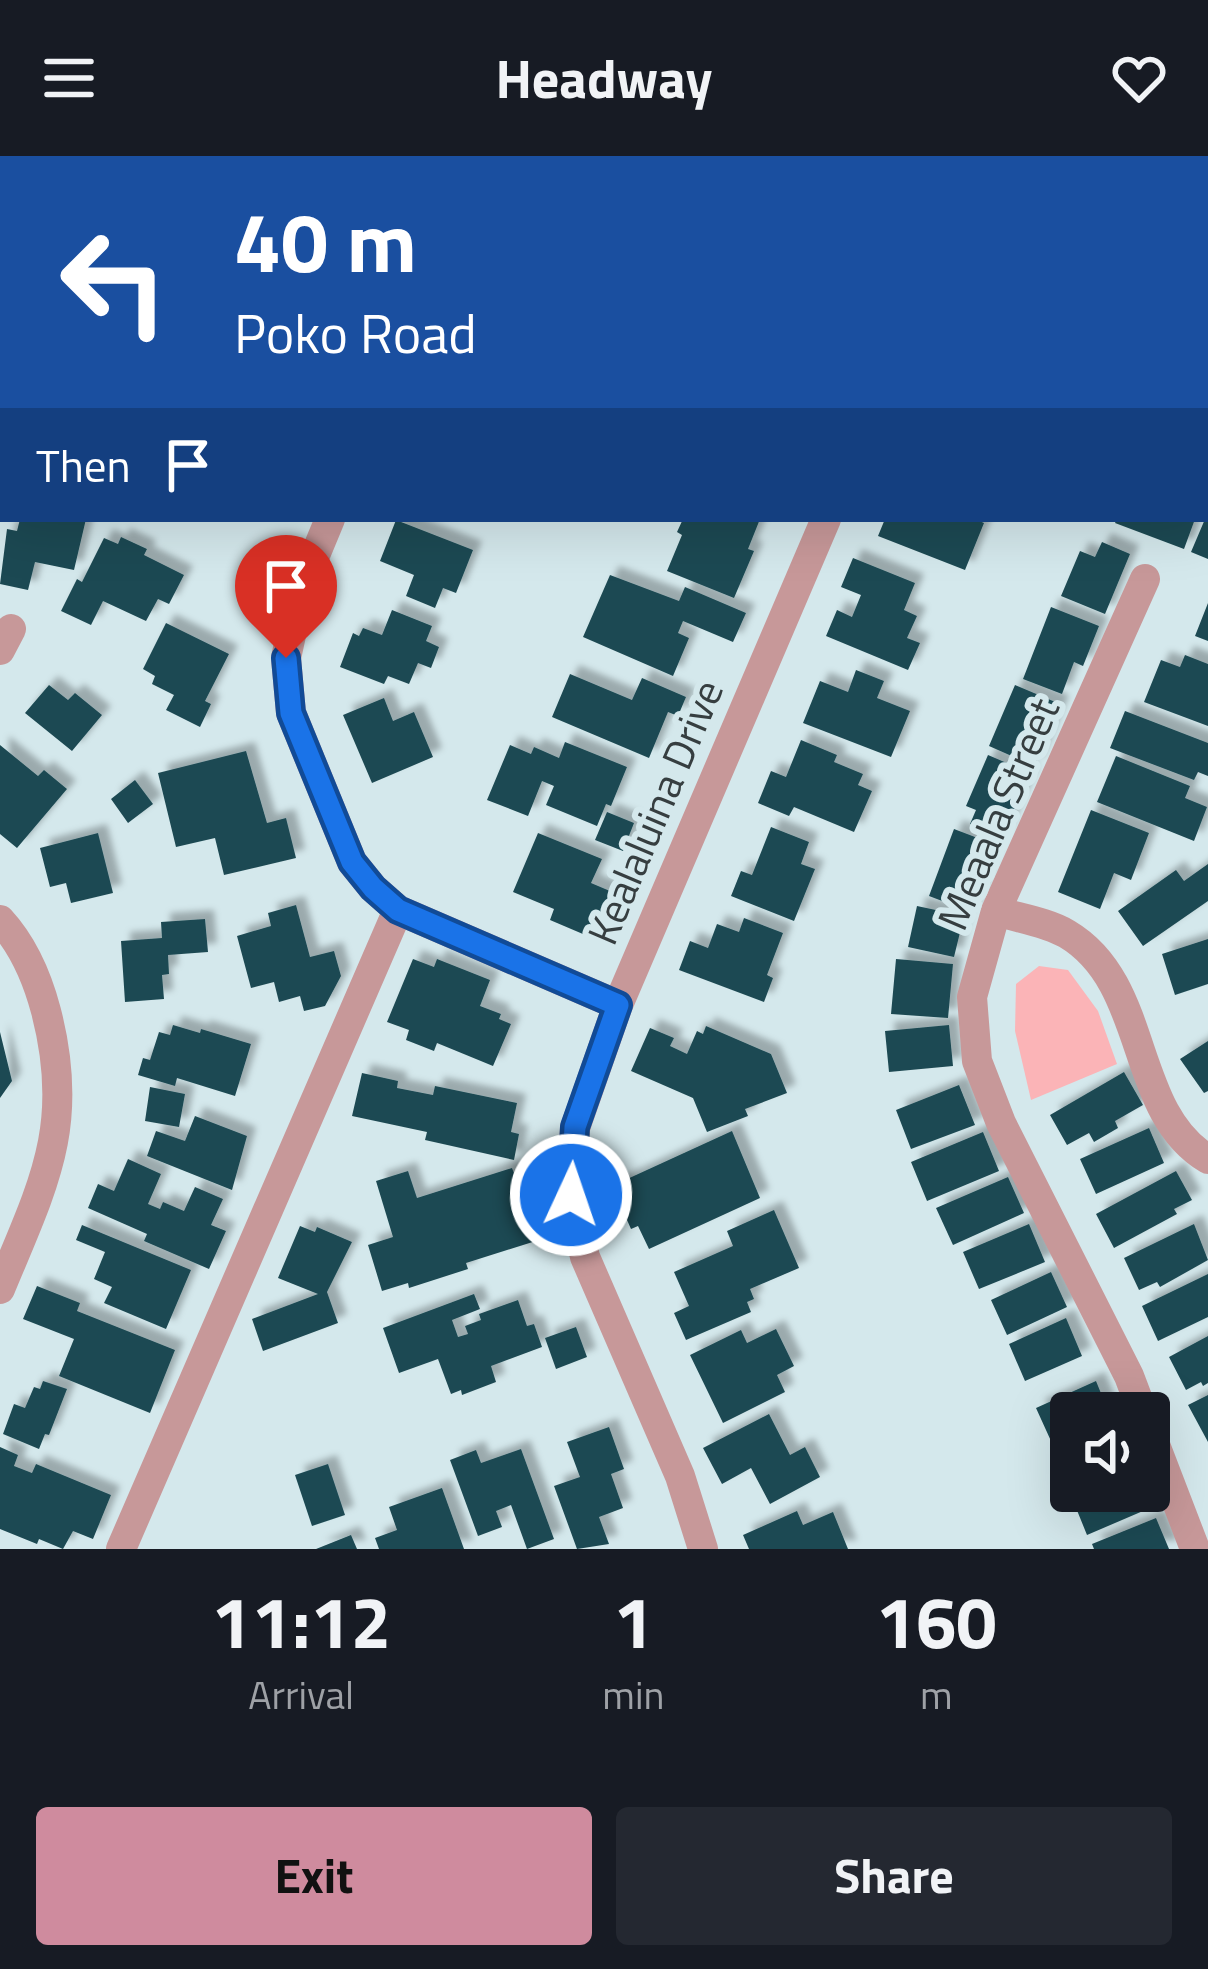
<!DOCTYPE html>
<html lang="en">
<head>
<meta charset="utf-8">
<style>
  body { margin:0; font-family:"Titillium Web",sans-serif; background:#242831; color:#f1f3f6; height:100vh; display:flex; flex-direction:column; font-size:45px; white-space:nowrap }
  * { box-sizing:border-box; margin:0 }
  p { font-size:39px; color:#9ea1a6 }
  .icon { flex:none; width:66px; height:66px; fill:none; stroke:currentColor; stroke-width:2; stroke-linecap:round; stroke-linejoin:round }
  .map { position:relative; height:1393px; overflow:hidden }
  .details { display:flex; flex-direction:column; background:#171b24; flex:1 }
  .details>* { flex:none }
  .top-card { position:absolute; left:0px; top:0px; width:1209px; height:366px; box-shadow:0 12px 48px #0002; background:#1a4fa0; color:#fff; overflow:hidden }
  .buttons { position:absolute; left:1050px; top:1236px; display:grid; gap:24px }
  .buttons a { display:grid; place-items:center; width:120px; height:120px; border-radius:12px; background:#171b24; box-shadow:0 12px 48px #0002; font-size:60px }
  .pin { position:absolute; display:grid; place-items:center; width:102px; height:102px; color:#fff; margin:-123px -51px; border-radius:50% 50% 50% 0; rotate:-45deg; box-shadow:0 0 12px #0007 }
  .pin .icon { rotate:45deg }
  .me { position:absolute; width:132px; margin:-66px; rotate:3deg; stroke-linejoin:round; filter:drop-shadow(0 0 9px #0008) }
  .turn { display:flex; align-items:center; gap:42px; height:252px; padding:0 36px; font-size:54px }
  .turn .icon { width:156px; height:156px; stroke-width:2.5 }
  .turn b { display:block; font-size:84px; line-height:102px }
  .then { display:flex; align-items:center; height:114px; padding:0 36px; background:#0003; gap:24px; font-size:45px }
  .eta { display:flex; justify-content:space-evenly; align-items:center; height:204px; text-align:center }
  .eta b { font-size:72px; font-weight:700; line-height:84px }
  .primary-button { display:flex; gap:24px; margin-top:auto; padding:24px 36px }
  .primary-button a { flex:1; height:138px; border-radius:12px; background:#cf8b9e; color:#111; font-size:48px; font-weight:700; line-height:138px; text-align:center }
  .primary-button a+a { background:#242831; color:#f1f3f6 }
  header { display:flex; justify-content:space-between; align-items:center; height:156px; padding:0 36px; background:#171b24; font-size:54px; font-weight:700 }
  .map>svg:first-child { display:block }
  .built { fill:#c0dce2 }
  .green { fill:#fbb4b7 }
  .building { fill:#1d4952; filter:url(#shadow) }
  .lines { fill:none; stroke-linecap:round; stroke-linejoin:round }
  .minor { stroke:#c79899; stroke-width:30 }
  .route-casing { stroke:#114b97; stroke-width:30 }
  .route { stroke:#1a73e8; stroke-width:21 }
  .labels { text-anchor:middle; stroke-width:12; stroke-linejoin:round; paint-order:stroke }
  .street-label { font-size:42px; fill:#363e40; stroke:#d4e8ec }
</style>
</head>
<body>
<header><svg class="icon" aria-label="menu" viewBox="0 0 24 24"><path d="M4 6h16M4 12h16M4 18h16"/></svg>Headway<svg class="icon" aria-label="heart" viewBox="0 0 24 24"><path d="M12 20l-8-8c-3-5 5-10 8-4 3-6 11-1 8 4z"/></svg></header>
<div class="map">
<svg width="1208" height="1393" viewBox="0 0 1208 1393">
  <defs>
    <filter id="shadow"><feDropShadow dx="9" dy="-9" stdDeviation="3" flood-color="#0004"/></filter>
  </defs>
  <rect width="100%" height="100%" fill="#d4e8ec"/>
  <path class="built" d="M734,0H1208V108L1206,112V3H732Z"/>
  <path class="green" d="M1039,810L1068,814L1098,855L1117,908L1031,944L1015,875L1016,828Z"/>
  <path class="building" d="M1208,356V403L1191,396Z
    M20,363H86L74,414L35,406L28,434L0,428L7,373L17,375Z
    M683,363H760L748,393L754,395L734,442L667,415L682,379L677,376Z
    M885,363H975L984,367L965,414L878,380Z
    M1117,363H1195L1184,393L1115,367Z
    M396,364L473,394L456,437L443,432L435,452L406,440L414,419L380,405Z
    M121,381L147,393L144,399L184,419L169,448L158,443L146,465L103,445L91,469L61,455L77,423L82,426L104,382L118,388Z
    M1102,386L1130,398L1105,458L1061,440L1080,395L1095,401Z
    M853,402L915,427L904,454L917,460L907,482L920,487L908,514L826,480L837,454L852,461L861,439L841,431Z
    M610,419L679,445L685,431L746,457L733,486L683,465L678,477L689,482L673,520L583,481Z
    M1208,447V485L1195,480Z
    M1051,451L1099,470L1083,510L1074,506L1062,538L1023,523Z
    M392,454L432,470L426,485L439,491L431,512L418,507L409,528L388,520L384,528L340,511L353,477L359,480L363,472L382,479Z
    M166,467L229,498L205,545L211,548L200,571L166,554L174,539L152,528L155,520L143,513Z
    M1185,499L1208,508V570L1144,546L1161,504L1180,511Z
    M856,514L884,525L877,542L910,555L891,601L803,567L820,525L848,536Z
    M570,518L632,544L642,522L686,541L678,560L668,556L649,602L552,561Z
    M49,529L68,544L75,537L102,559L72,595L25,557Z
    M1015,529L1060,548L1034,610L989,590Z
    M384,542L393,565L414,556L433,601L372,627L343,559Z
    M1125,555L1208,587V620L1198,616L1194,624L1110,592Z
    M801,584L837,599L834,606L863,618L858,629L872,635L854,676L794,651L789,660L758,647L771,615L786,621Z
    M565,586L627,611L611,650L606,648L597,670L546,649L554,630L542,625L528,660L487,644L510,589L531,598L534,591L559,602Z
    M0,589L38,620L44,614L67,633L17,692L0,678Z
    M246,595L267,667L286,662L296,702L224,719L215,682L176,691L158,617Z
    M988,599L1030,617L1002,681L970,668L976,654L966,650Z
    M1116,600L1190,630L1185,642L1207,651L1194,685L1097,646Z
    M135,624L153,648L128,667L111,643Z
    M1091,654L1149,677L1131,724L1114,717L1100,753L1058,736Z
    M607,656L634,667L623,695L595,684Z
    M771,671L809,686L801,708L815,713L794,765L731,740L741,715L752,719Z
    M954,673L996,689L971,756L929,740Z
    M98,677L113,737L71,747L66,727L50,731L40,692Z
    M538,677L602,703L591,727L617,738L597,784L550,764L554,753L513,736Z
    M1208,708V745L1143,790L1118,755L1176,714L1184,725Z
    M296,749L310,801L334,795L341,820L325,850L304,855L300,840L279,846L274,826L251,832L237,780L271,770L268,757Z
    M917,750L964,760L954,801L908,791Z
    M744,762L783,777L767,819L773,822L764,846L679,814L690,785L708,792L717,768L739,776Z
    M205,763L208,796L168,799L169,818L162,819L164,843L125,846L121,785L162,782L161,766Z
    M1208,783V828L1175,839L1162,798Z
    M413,803L434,811L437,803L490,824L480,850L501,858L499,863L511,868L493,910L437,887L434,895L406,884L409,874L387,866Z
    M896,803L953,808L948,862L891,858Z
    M173,869L200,877L201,873L251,888L235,940L177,922L175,930L138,919L143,902L150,904L159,876L170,879Z
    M949,869L953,910L889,916L885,875Z
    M706,870L771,898L787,937L745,953L748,960L707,976L693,942L631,915L650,872L674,882L670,890L687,898L697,875L703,878Z
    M0,876L12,925L0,942Z
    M1208,885V935L1204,937L1180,903Z
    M1124,916L1143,949L1115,965L1118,972L1094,986L1089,977L1067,989L1050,959Z
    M362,917L398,925L397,932L433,939L435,930L517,947L511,976L519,978L514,1004L425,984L427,976L352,960Z
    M959,929L975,969L911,993L896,954Z
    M150,931L185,938L179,971L145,965Z
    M195,960L247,980L232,1034L147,1000L156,975L185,985Z
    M1149,972L1164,1007L1096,1038L1080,1003Z
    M732,975L760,1042L649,1093L638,1070L631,1073L612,1030Z
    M983,976L999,1015L927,1045L911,1006Z
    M128,1003L161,1018L148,1048L160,1053L163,1046L184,1055L195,1031L223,1043L211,1069L226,1075L209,1113L144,1085L147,1078L88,1052L98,1028L114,1035Z
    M512,1012L539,1084L466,1107L468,1113L409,1132L408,1127L382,1135L368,1089L393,1081L376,1025L408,1015L417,1042Z
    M1176,1015L1192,1044L1174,1053L1177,1058L1114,1092L1096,1058Z
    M1008,1021L1024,1057L953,1089L936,1052Z
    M774,1054L799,1112L750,1133L754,1143L747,1146L751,1156L686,1184L674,1157L689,1150L674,1116L733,1090L727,1075Z
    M1029,1068L1045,1106L979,1133L963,1096Z
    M1194,1068L1208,1104L1160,1131L1157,1126L1139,1134L1124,1102Z
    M82,1069L191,1114L166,1173L104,1147L112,1131L94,1123L105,1096L76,1084Z
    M300,1070L315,1076L317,1071L352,1086L327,1136L338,1167L263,1195L252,1163L318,1138L278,1122Z
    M1051,1116L1067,1151L1007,1179L991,1144Z
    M1208,1118V1161L1158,1185L1142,1150Z
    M37,1130L80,1147L77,1155L175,1194L150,1257L59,1220L74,1183L23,1163Z
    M474,1138L480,1153L452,1164L458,1181L468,1178L465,1170L481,1164L479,1158L518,1144L527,1170L534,1168L542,1191L491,1210L496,1226L462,1239L461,1234L451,1238L438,1203L399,1217L383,1172Z
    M1066,1162L1082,1200L1025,1225L1009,1188Z
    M576,1171L587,1201L556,1213L545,1182Z
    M776,1173L794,1210L777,1219L785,1236L723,1267L690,1199L741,1174L747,1187Z
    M1208,1180V1227L1203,1230L1201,1226L1186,1234L1169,1201Z
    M43,1225L67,1233L49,1279L45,1278L39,1293L3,1278L14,1248L25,1252L34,1231L40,1233Z
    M1096,1225L1109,1257H1071V1276L1051,1285L1036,1252Z
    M1208,1239V1286L1188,1249Z
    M769,1258L790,1299L805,1291L820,1321L770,1348L751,1312L722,1328L703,1292Z
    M609,1271L624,1313L611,1318L623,1352L599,1361L609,1388L577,1393L554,1330L580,1321L567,1286Z
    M1071,1285V1337L1053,1293Z
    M0,1291L18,1299L14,1310L32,1317L36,1308L111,1339L93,1383L73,1375L63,1393L39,1383L37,1388L0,1373Z
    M521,1293L554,1383L527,1393L511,1349L496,1355L502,1371L478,1380L450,1304L476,1294L481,1307Z
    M328,1308L345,1359L312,1370L295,1319Z
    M442,1332L464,1393H379L375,1382L397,1374L389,1351Z
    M1089,1335H1143L1150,1352L1087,1379L1072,1342Z
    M797,1355L803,1369L833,1356L848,1393H749L743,1379Z
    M1156,1362L1169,1393H1094L1092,1388Z
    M351,1379L357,1393H316Z"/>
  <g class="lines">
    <path class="minor" d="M485,3L487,0
      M773,3L775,0
      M330,363L301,433L286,502L291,557L352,706L373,732L398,754L618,849
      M0,494L11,473
      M996,755C1018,762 1047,766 1067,778C1151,828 1128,955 1208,1003
      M0,764C24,790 37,821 46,855C76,970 43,1029 0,1133
      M1143,1257L1129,1220L1001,967L977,905L972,841L996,755L1145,423
      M1149,1273L1195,1393
      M121,1393L398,754
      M703,1393L680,1320L585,1101L571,1039L575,972L618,849L826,363"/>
  </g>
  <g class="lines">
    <defs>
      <path id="route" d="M286,502L291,557L352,706L373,732L398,754L618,849L575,971L571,1039"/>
    </defs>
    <use href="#route" class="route-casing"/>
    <use href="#route" class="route"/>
  </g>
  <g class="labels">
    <g class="street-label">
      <text transform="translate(655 656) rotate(-67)" y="15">Kealaluina Drive</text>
      <text transform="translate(998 658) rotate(-67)" y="15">Meaala Street</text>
    </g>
  </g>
</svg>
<div class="buttons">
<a><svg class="icon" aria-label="sound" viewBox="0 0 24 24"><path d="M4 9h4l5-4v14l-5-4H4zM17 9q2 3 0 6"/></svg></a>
</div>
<div class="pin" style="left:286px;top:502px;background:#d93025"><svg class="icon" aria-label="arrive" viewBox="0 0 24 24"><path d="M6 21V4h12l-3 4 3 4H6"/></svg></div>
<svg class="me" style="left:571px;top:1039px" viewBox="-20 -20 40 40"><circle r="17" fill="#1a73e8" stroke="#fff" stroke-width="3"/><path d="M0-11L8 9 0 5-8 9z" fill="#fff"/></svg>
<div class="top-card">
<div class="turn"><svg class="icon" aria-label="left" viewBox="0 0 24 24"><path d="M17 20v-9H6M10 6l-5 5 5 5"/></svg><div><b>40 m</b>Poko Road</div></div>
<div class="then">Then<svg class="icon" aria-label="arrive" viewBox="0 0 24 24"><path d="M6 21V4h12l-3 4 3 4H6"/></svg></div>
</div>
</div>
<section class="details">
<div class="eta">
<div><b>11:12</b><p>Arrival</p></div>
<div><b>1</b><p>min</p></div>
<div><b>160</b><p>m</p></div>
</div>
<div class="primary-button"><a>Exit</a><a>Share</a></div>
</section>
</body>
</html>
